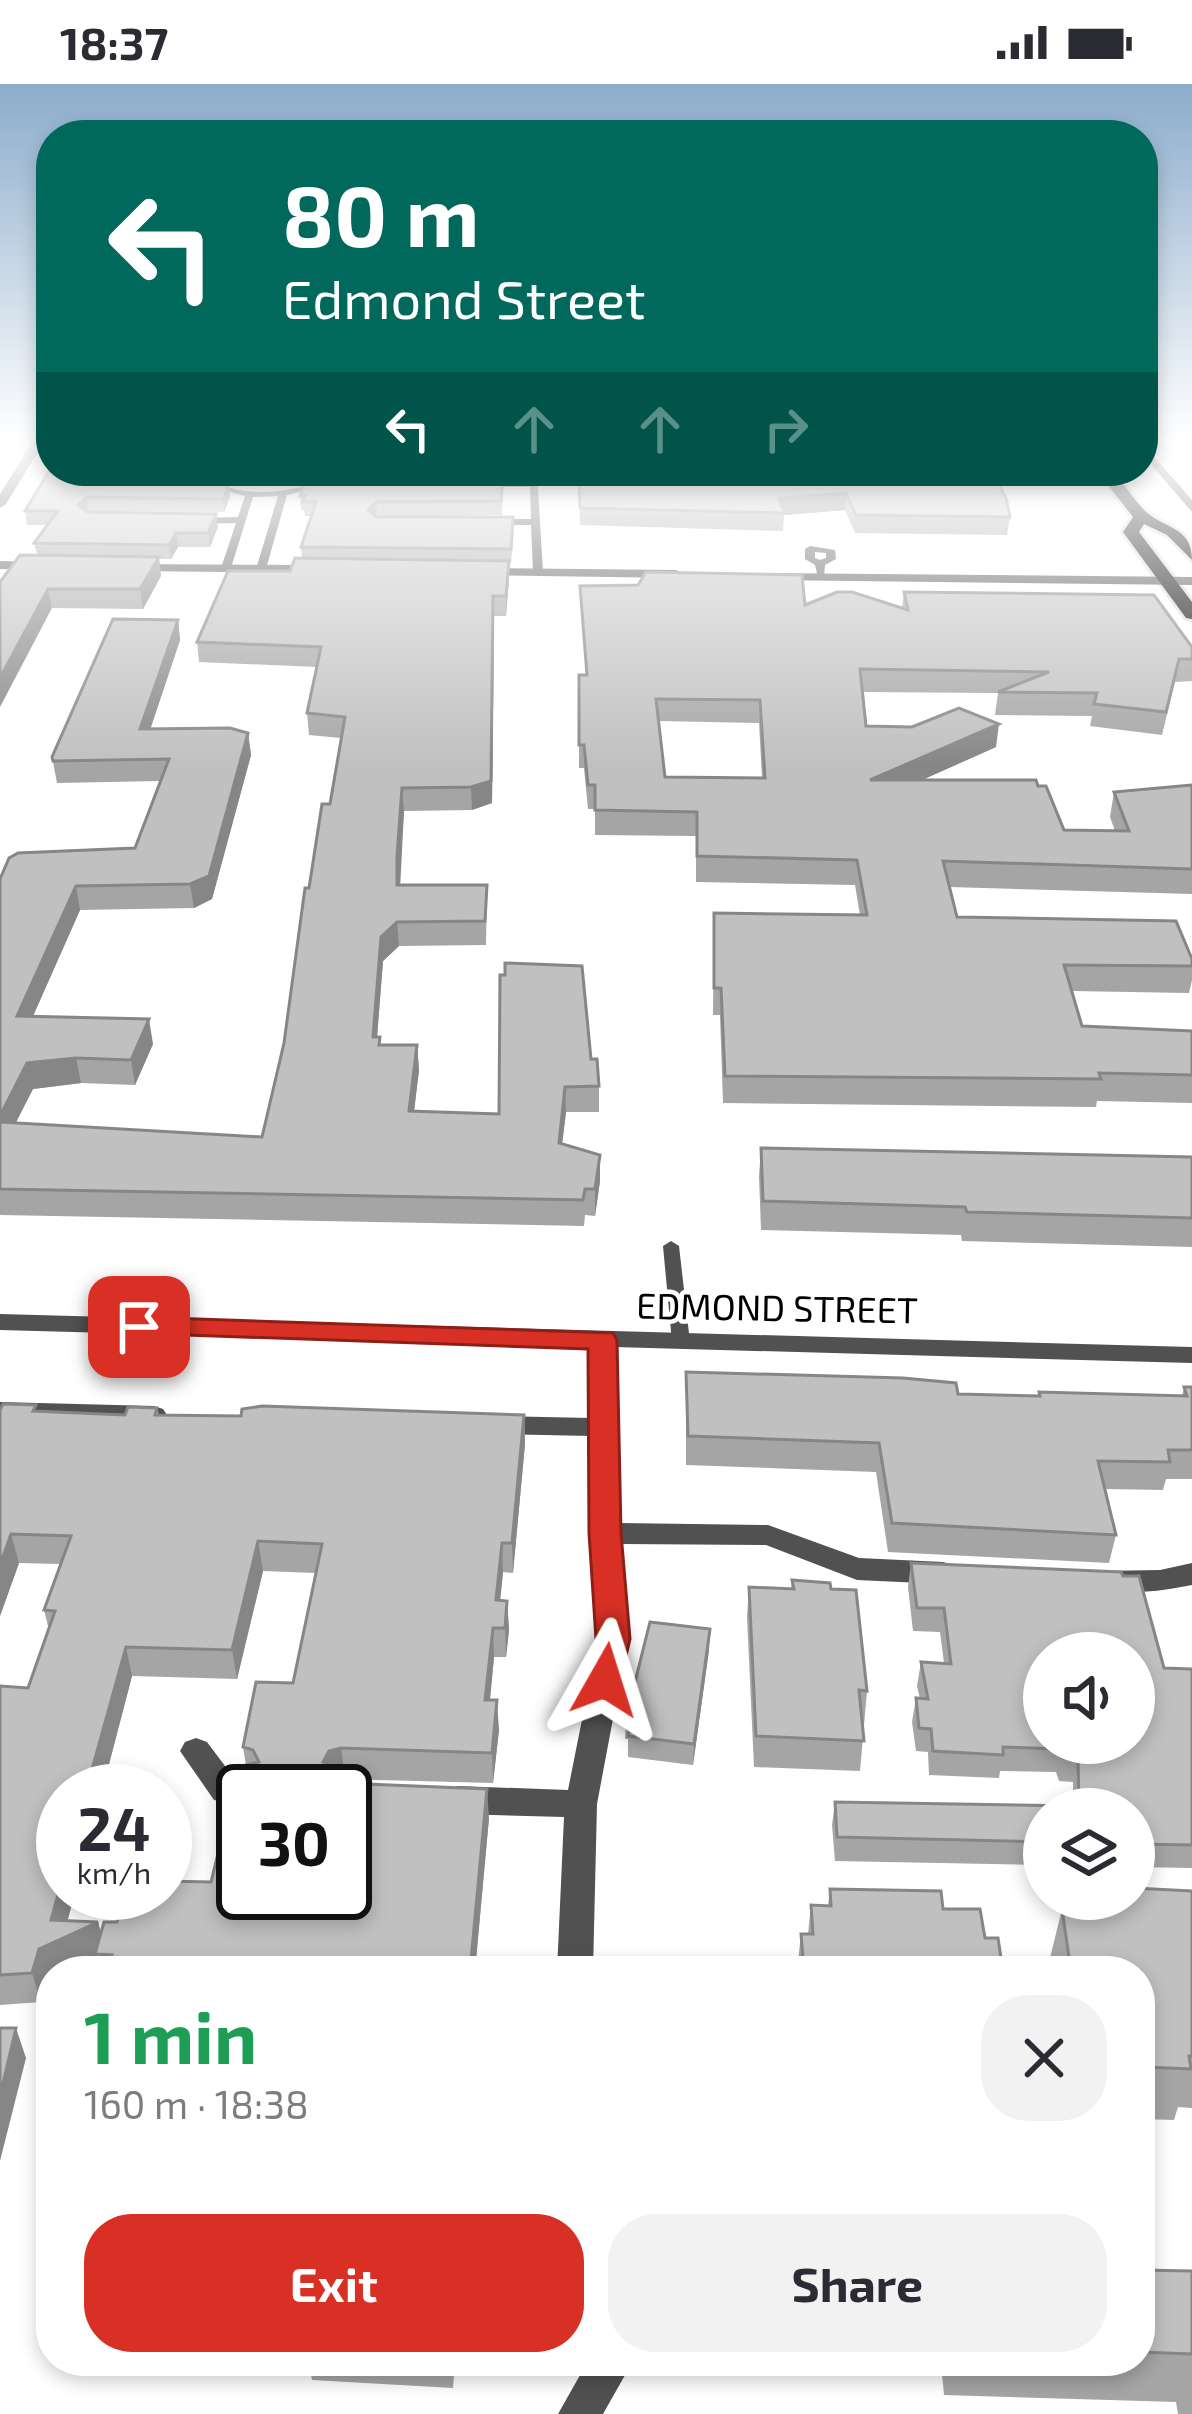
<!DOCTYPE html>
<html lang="en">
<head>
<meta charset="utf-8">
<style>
  body { margin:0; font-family:"Exo 2",sans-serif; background:#f2f2f3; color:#2b2b33; height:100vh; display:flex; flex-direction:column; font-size:45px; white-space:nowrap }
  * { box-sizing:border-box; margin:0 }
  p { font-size:39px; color:#7c7c81 }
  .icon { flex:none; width:66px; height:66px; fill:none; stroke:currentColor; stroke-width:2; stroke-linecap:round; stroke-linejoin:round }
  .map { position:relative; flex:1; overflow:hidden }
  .panel { position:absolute; left:36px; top:1872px; width:1119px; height:420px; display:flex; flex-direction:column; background:#fff; border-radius:48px; box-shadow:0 6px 18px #0003 }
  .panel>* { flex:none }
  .top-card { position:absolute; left:36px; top:36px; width:1122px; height:366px; border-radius:48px; box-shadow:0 6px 18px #0003; background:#00695c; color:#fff; overflow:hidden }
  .controls { position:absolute; left:1023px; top:1548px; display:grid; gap:24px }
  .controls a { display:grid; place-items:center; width:132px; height:132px; border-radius:50%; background:#fff; box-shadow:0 6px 18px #0003; font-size:60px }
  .speed { position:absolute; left:36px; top:1680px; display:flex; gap:24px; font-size:60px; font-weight:700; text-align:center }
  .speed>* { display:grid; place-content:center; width:156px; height:156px; border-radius:50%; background:#fff; box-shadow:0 6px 18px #0003; line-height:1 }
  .speed small { font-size:30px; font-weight:400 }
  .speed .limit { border:6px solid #111; border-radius:18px; background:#fff; color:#111 }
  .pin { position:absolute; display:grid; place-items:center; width:102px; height:102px; color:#fff; margin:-51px; border-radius:24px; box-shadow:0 6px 18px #0006 }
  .me { position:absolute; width:132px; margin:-66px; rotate:6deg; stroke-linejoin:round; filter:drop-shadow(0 0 9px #0008) }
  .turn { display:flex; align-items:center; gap:42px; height:252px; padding:0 48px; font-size:54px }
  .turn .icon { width:156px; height:156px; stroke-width:2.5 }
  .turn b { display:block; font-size:84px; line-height:102px }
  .lanes { display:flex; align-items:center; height:114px; padding:0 48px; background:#0003; justify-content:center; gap:60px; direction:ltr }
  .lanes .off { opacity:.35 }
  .round { display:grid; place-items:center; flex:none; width:126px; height:126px; border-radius:48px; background:#f2f2f3 }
  .summary { display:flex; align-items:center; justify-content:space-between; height:204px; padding:0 48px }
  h1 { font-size:72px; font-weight:700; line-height:90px; color:#1e9e55 }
  .button { display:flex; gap:24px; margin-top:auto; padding:24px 48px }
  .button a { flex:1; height:138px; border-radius:48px; background:#d93025; color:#fff; font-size:48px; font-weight:700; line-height:138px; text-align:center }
  .button a+a { background:#f2f2f3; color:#2b2b33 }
  .status { display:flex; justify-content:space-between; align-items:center; height:84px; padding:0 60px; background:#fff; direction:ltr }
  .status svg { height:33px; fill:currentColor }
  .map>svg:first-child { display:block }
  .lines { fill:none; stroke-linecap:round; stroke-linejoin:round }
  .primary-casing { stroke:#dbdbdb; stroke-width:6 }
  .service { fill:#515151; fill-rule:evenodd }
  .minor { fill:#515151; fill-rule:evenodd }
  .tertiary { fill:#515151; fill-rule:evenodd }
  .primary { fill:#000; fill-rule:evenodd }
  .wall { fill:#a5a5a5; fill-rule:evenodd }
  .shaded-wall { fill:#868686 }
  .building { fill:#c0c0c0; stroke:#868686; stroke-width:3; fill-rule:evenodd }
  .route { fill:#d93025; stroke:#8d1f18; stroke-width:3 }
  .labels { text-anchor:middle; stroke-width:9; stroke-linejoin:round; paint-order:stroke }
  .street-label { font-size:36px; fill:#000; stroke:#fff }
</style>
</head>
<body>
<div class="status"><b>18:37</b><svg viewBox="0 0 49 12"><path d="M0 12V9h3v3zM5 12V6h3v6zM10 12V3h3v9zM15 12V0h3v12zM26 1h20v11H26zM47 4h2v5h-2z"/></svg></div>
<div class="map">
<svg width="1192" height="2330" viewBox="0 0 1192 2330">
  <rect width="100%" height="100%" fill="#fff"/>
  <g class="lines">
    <defs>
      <path id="primary" d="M1097,387H1113C1123,399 1132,413 1143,425C1162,445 1192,441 1192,476L1167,451L1144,440L1139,448L1192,518V535L1186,534L1123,448L1133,433Z"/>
    </defs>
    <use href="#primary" class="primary-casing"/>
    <path class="service" d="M211,387H219V400C252,414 288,407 322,398L326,401L287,411L266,485L261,488L256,485L278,412L253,413L231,484L226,487L221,484L236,439L194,440L190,437L194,434L238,433L245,412L212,403Z
      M529,387H537L543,488L538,491L533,488L531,441H496L492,438L496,435H531L530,403H486L482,400L486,397H529Z
      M581,387H634L635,388L631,390L585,389Z
      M1033,391H1109L1113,393L1109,395H1030Z
      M810,462L835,466L836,475L825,481L824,494H818L815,481L805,475V465ZM815,468L826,469V474L820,476L815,474Z
      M671,1157L679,1162L690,1258L681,1264L672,1258L663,1162Z"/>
    <path class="minor" d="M1143,360L1192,416V428L1143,371Z
      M603,1248L616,1256L619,1439L768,1441L859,1474L943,1478L953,1481L957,1489L953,1497L943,1500L857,1496L766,1461L620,1460L628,1555L597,1720L593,1887H557L564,1733L458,1730L447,1726L442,1716L447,1706L458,1702L568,1706L598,1555L591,1449V1352L494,1350L485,1347L481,1341L485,1335L494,1332L591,1334L590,1256Z
      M0,1318L154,1322L163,1325L167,1331L163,1337L154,1340L0,1336Z
      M1192,1479V1501C1162,1507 1130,1512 1100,1503L1095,1495L1100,1487L1160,1486Z
      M196,1654L207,1658L234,1694L254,1698L259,1707H243V1721L214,1716L180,1667L185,1658Z
      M588,2277H633L603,2330H558Z"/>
    <path class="tertiary" d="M34,356H45L6,420L0,424V410Z
      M0,477L46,478L53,482L46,486L0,485Z
      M123,480L322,481L329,485L322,489L128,487L121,483Z
      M476,484L676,486L683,490L676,494L471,491V485Z
      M765,489L1192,493V501L770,496L763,492Z
      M0,1230L1192,1263V1279L0,1246Z"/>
    <use href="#primary" class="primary"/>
  </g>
  <path class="wall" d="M51,387H174L169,398L229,400L230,413L224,428L89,427L87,428L218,443L210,463H178L171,475H159L161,492L143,525L52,524L34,459L48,441H27L25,427Z
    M235,387H501L500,392H359L324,397L503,393L502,431L376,433L514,447L511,479H509L506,532H494L492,719L472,726L404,727L399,795V801H487L486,861L399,862L383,877L377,953L381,961H417L419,986L414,1027L499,1030L591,975L599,1002V1028H566L562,1060L600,1071V1097L595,1132L585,1131L584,1142L0,1131V795L135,764L160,697L57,699L52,673L178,536L180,556L150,645L248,649L251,671L212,815L194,824L80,826L33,932L153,960L135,1001L81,999L33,1005L15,1039L262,1053L284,959L309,804L330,720L341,654L309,651L307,629L317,583L199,578L197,558L290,487L302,475L301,463L311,432H305L304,426H301L300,412L305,399L283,401H236Z
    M992,387L1010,433L1007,451L855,449L845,426L784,431L783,447L580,441L579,391Z
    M580,502L805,521L902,524L904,508L1192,563V597L1175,598L1162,651L1090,642L1092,632L995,631L998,609L862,608L866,642L996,663L922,696L1064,746L1115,747L1110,733L1114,708L1192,701V810L949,803L957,833L1192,875V896L1189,909L1072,907L1082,942L1192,947V1019L1097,1017L1096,1023L723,1019L720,931H713L714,829L860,831L855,801L696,798V752L595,751V725H588L584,684H579V591H586ZM659,637L759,639L762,694L665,693Z
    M761,1064L1192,1073V1163L962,1157L961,1151L761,1146L759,1092Z
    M686,1288L958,1310L1038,1312L1039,1308L1182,1312L1184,1303H1192V1395H1166L1163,1406L1105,1405L1116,1451L1109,1479L888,1468L876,1388L686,1381Z
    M157,1324L159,1331H524L525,1360L513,1489L503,1488L500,1517H507L509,1546L506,1573H494L490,1616L499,1646L493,1699L340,1695L341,1699L489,1734L475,1887H100L96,1872L48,1895L41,1918L0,1921V1602L28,1604L49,1546L44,1526L60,1480L19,1479L0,1532V1326L125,1331ZM263,1487L316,1489L293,1599L243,1663L246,1681L211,1798L117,1838L101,1850L98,1838L67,1837L63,1707H102L132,1592L237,1595Z
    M911,1479L1164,1584L1192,1585V1784L1134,1783V1725H1044V1781L835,1777L832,1741L835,1718L1073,1722V1698L1059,1697L1056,1688L1000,1687L999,1694L929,1691L928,1668L916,1667L912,1638L916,1614L920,1615L917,1602L921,1578L944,1579L940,1548L913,1547L908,1503Z
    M792,1496L831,1505L867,1607L860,1687L754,1683L747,1533L749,1503L791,1505Z
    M709,1566L693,1681L628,1673V1655H625L626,1634Z
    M830,1805L943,1825L985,1854L1003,1887H797L801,1850H808L811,1821L828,1822Z
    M1192,1807V2024L1178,2023L1174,2036L1140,2035V1887H1051L1049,1878L1062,1825L1080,1826L1083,1815H1134Z
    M51,2046V2101L43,2076Z
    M1140,2186L1192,2187V2330H1178L1176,2318L944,2311L942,2290L832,2287L831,2277H1140Z
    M284,2277H483L481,2292L454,2291L453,2304L312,2296L310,2286L286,2285Z"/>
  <path class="shaded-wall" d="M166,387H174L161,411L160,398Z
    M295,387H358L359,392L283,401L282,388Z
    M229,400L230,413L224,428L223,415Z
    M846,409L845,426L784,431L779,414Z
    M87,413L89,427L80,434L78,421Z
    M376,418L377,431L368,439V426Z
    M216,430L218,443L210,463L208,449Z
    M176,449L178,463L171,475L169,461Z
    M159,473L161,492L143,525L140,505Z
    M509,477V496L506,532V512Z
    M48,505L52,524L0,623V594Z
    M494,532L492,719L472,726L471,703Z
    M178,536L180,556L143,667L140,645Z
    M999,640L996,663L868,720L870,696Z
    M248,649L251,671L212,815L194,824L190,800Z
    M402,704L404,727L399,825L397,772Z
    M76,802L80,826L22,957L17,932Z
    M397,838L399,862L383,877L375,979L373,953L381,853Z
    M149,935L153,960L135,1001L131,976Z
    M417,961L419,986L411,1053L409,1027Z
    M76,974L81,999L33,1005L3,1064L0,1052V1032L27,979Z
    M565,1003L566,1028L559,1085V1059Z
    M600,1071V1097L595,1132V1105Z
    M524,1331L525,1360L513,1489L512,1459Z
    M11,1450L19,1479L0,1532V1481Z
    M258,1457L263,1487L237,1595L232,1566Z
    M502,1459L503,1488L497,1546L496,1516Z
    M507,1517L509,1546L506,1573L505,1544Z
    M493,1544L494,1573L487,1645L485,1616Z
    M710,1545L709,1566L693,1681L694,1660Z
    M126,1563L132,1592L102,1707H86Z
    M497,1616L499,1646L493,1699L492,1669Z
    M341,1664L345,1694L333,1697L323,1678L329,1667Z
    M487,1705L489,1734L475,1887H470Z
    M63,1792V1809H75L63,1854L98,1838L106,1867L95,1870L96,1872L64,1887H51V1893L48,1895L41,1918L32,1889L39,1865L51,1836Z
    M16,1944L26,1974L0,2077V2012Z"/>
  <path class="building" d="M51,384V387H166L160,398H220L229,400L223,415L87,413L78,421L87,428L216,430L208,449H176L169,461L34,459L58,427H25Z
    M625,387H992L1006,414L1010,433L856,431L846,409L779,414L784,429L580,424L579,391Z
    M503,393L501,417L376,418L368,426L376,433H513L511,465L301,463L316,418H303L305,412H300L305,398Z
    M20,471L159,473L140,505H48L0,594V498Z
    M295,474L509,477L506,512H493L491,697L471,703L402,704L397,772V801H487L485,837L397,838L381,853L373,953H380L379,961H417L409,1027L499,1030L500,891H505V879L582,882L591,975H597L599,1002L565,1003L559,1059L600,1071L595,1105H585L583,1116L0,1105V1038L262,1053L284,959L305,804H309L322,720H330L345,633L307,629L321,563L197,558L228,487H290Z
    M646,488L802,491L805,521L837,508H852L908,526L904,508L1154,511L1192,563V575H1179L1166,628L1094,620L1097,609L998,608L1049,588L860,585L866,642L912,643L959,624L999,640L870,696H1036L1038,702H1046L1064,746L1129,747L1114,708L1192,701V785L943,777L957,833L1176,837L1192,875V882L1064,881L1082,942L1192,947V991L1099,989L1101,995L725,992L721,904H714V829L867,831L857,776L697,772V728L595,726V701H588L584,661H579V591H587L580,502L638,501ZM656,615L760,616L765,694L665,693Z
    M113,535L178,536L140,645L230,644L248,649L209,792L190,800L76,802L17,932L149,935L131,976L76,974L27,979L0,1032V795L9,774L18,769L135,764L169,675L53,677L52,673Z
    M761,1064L1192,1073V1134L967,1128L965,1123L763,1117Z
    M686,1288L903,1294L956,1299L958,1310L1040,1312L1039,1308L1187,1312L1184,1303H1192V1366H1168L1170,1378L1098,1377L1116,1451L892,1439L879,1359L688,1352Z
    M3,1320L36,1321L33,1327L125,1331L128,1323L157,1324L155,1331L241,1332L242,1325L262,1322L524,1331L512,1459H502L496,1516L507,1517L505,1544H493L485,1616H497L492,1669L341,1664L329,1667L323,1678L337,1682L341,1699L487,1705L470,1887H107L112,1871L95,1870L104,1838H117L125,1809H165V1797L211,1798L236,1696L241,1695L242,1682L259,1678L253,1666L243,1663L256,1598L293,1599L322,1460L258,1457L232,1566L126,1563L86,1707H63V1792L51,1836L98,1838L39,1865L32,1889L0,1891V1602L28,1604L55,1527L44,1526L71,1452L11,1450L0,1481V1326ZM243,1707H345V1809H243Z
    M911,1479L1121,1488L1123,1492H1139L1164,1584L1192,1585V1761L1134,1760V1725H1044V1758L837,1753L835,1718L1079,1722L1078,1675L1064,1674L1062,1665L1003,1663V1671L933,1667L931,1645L919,1644L916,1614L928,1615L921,1578L951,1580L944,1524H917ZM1044,1569H1134V1659H1044Z
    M792,1496L830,1499L831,1505L856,1506L867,1607L859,1606L864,1657L756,1652L749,1503L794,1505Z
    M650,1538L710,1545L694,1660L628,1652L632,1635L626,1634Z
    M1134,1804L1192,1807V1972H1189L1191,1985L1145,1983L1142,1966H1140V1887H1071L1062,1825L1086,1826L1084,1815H1134Z
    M830,1805L941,1807L943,1825H980L985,1854H998L1003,1887H804L801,1850H813L811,1821L831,1822Z
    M0,1944H16L0,2012Z
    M51,2046V2077L43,2076Z
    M1140,2186L1192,2187V2270L1140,2268Z
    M389,2277H451V2280Z"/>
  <linearGradient id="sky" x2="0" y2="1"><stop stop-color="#8baccb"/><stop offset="0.52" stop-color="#fff"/><stop offset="1" stop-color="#fff" stop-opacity="0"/></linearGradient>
  <rect width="1192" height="683" fill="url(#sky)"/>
  <path class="route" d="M139,1233L613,1249L617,1256L621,1449L630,1555L618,1606L605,1610L593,1606L588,1596L596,1555L589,1449L588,1265L129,1249L125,1243Z"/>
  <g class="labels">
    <g class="street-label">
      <text transform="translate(777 1224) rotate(1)" y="13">EDMOND STREET</text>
    </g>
  </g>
</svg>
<div class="controls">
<a><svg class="icon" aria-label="sound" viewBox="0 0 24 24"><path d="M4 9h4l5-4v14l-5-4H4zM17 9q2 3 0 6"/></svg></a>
<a><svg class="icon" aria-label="layers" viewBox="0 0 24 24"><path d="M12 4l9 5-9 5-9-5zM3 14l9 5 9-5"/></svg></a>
</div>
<div class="speed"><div>24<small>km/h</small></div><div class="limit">30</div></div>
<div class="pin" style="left:139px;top:1243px;background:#d93025"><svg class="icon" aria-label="arrive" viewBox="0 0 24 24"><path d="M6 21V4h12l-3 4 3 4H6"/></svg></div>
<svg class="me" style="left:605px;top:1596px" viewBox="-20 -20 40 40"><path d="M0-17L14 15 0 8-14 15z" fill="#d93025" stroke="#fff" stroke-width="4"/></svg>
<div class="top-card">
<div class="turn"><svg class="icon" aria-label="left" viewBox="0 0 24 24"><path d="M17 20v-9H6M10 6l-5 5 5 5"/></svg><div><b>80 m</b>Edmond Street</div></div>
<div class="lanes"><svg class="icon" aria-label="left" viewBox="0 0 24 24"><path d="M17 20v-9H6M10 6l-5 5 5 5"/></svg><svg class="icon off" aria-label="ahead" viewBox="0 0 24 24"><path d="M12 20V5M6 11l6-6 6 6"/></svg><svg class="icon off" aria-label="ahead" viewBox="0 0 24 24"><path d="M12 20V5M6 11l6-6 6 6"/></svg><svg class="icon off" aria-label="right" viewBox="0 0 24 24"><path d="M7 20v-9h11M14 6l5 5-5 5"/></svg></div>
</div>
<section class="panel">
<div class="summary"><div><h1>1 min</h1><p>160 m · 18:38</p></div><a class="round"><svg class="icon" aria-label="close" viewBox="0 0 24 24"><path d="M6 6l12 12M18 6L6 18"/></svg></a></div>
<div class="button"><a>Exit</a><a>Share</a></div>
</section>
</div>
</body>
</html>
